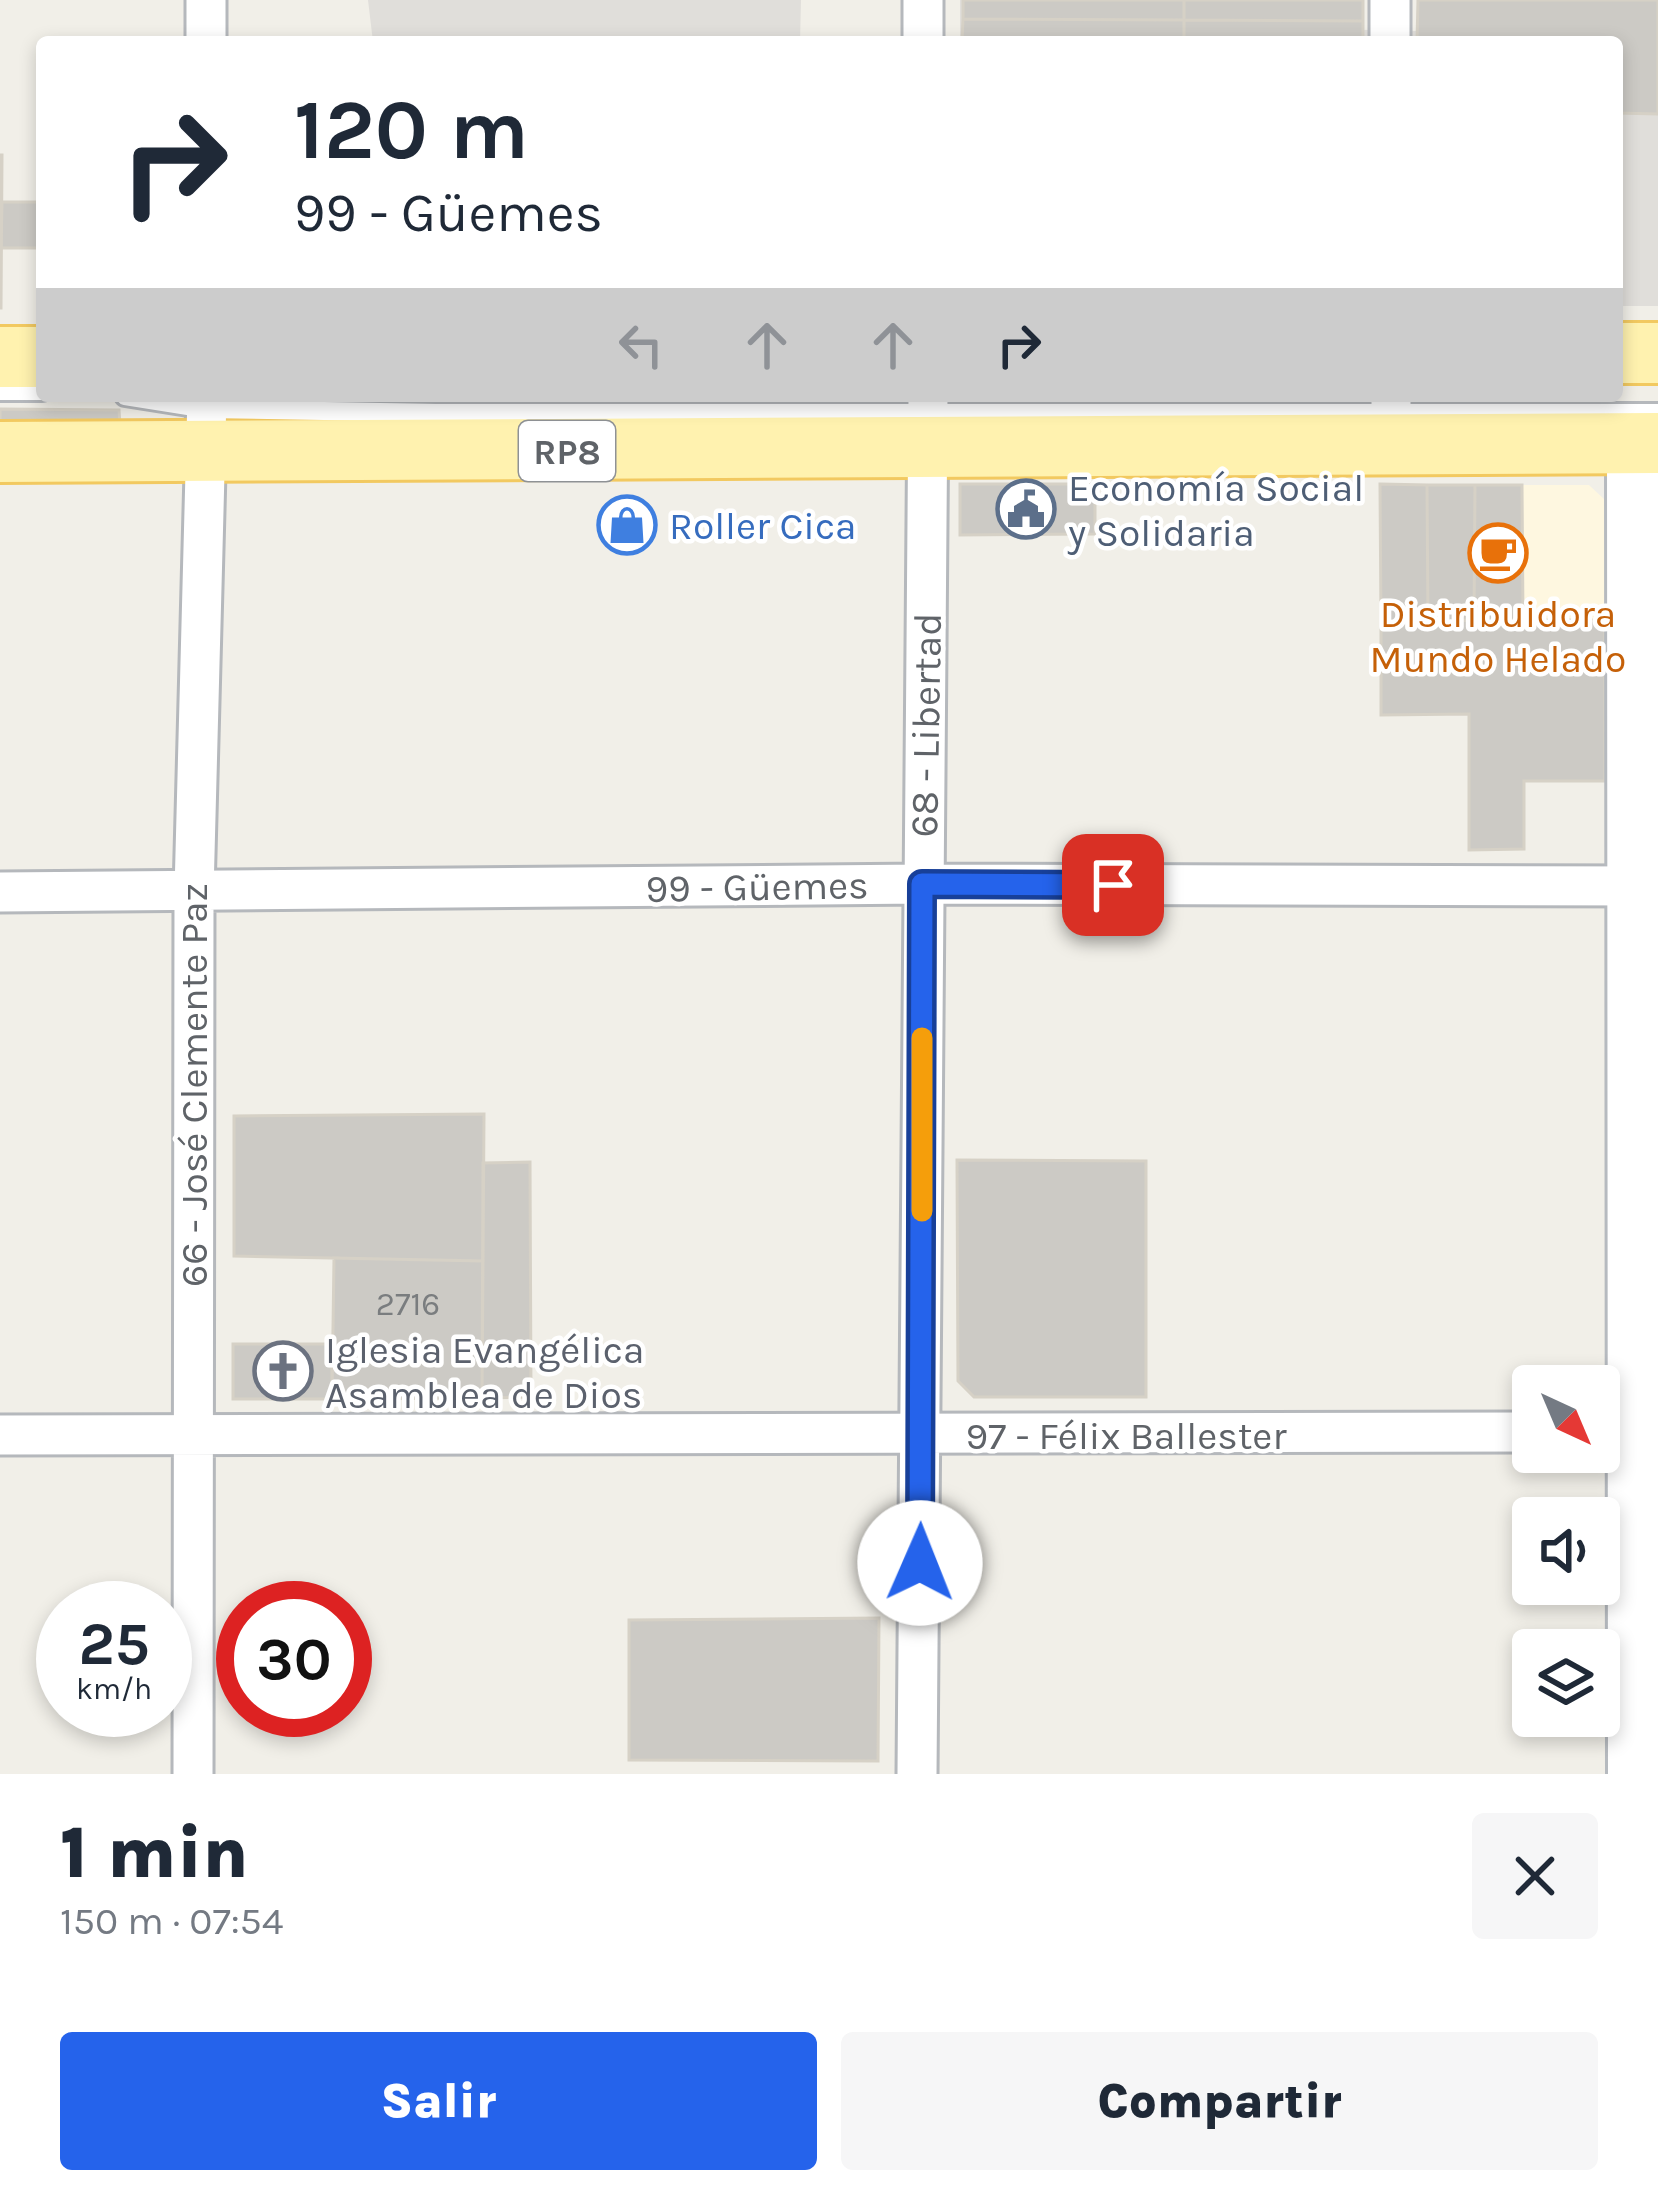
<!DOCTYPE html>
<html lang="es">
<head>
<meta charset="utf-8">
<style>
  body { margin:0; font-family:Karla,sans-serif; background:#f6f6f7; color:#1f2937; height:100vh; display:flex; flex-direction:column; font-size:45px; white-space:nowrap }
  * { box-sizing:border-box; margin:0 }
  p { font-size:39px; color:#747a83 }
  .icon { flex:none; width:66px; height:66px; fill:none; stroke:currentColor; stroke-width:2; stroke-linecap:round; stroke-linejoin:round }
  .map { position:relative; height:1774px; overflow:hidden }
  .side { display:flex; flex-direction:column; background:#fff; flex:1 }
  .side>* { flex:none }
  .top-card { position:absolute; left:36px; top:36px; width:1587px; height:366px; border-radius:12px; box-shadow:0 6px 18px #0003; background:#fff; color:#1f2937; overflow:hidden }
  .needle { width:78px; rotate:136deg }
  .fabs { position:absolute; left:1512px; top:1365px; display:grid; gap:24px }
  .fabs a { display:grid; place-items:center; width:108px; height:108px; border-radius:12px; background:#fff; box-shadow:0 6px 18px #0003; font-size:60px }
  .speed { position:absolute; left:36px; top:1581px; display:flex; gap:24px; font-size:60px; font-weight:700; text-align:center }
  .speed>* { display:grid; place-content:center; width:156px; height:156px; border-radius:50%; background:#fff; box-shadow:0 6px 18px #0003; line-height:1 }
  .speed small { font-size:30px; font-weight:400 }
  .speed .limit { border:18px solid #d22; background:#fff; color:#111 }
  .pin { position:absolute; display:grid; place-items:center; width:102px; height:102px; color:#fff; margin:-51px; border-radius:24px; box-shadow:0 6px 18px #0006 }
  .me { position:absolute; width:132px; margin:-66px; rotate:1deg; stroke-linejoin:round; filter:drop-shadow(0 0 9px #0008) }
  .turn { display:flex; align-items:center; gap:42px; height:252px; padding:0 60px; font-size:54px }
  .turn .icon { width:156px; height:156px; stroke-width:2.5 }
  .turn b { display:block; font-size:84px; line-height:102px }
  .lanes { display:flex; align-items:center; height:114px; padding:0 60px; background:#0003; justify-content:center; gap:60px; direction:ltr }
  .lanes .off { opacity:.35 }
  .round { display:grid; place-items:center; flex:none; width:126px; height:126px; border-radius:12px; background:#f6f6f7 }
  .overview { display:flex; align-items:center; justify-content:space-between; height:204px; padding:0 60px }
  h1 { font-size:72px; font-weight:800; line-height:90px }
  .button { display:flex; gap:24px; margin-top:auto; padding:24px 60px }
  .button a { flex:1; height:138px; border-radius:12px; background:#2563eb; color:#fff; font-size:48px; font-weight:800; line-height:138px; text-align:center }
  .button a+a { background:#f6f6f7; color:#1f2937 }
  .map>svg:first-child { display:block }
  .commercial { fill:#fef7e0 }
  .industrial { fill:#e0deda }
  .building { fill:#cccac5; stroke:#d6d1c6; stroke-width:3 }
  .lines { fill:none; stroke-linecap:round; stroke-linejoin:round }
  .lane-casing { stroke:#b5b8bc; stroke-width:24 }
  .street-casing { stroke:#b5b8bc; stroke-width:45 }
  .secondary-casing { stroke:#b6babf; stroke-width:60 }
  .primary-casing { stroke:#f2c960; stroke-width:66 }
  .lane { stroke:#fff; stroke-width:18 }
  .street { stroke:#fff; stroke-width:39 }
  .secondary { stroke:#fff; stroke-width:54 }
  .primary { stroke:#fff2af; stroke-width:60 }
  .route-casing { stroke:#184099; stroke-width:30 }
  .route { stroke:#2563eb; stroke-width:21 }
  .slow { stroke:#f59e0b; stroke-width:21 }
  .labels { text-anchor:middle; stroke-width:9; stroke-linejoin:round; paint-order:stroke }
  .number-label { font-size:33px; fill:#7a7d7f }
  .shield { fill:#fff; stroke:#8f9295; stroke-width:3 }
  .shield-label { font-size:36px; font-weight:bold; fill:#5f6368 }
  .service-label { font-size:39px; fill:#4e5e75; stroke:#fff; text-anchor:start }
  .shop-label { font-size:39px; fill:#366cbe; stroke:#fff; text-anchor:start }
  .food-label { font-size:39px; fill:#c56008; stroke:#fff }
  .street-label { font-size:39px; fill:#5f6368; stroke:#fff }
  .worship-label { font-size:39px; fill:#5b616d; stroke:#fff; text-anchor:start }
</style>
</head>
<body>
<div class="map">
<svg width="1658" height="1774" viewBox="0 0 1658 1774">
  <rect width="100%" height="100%" fill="#f1efe8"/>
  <path class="commercial" d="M1522,485H1589L1605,500V620H1523Z"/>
  <path class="industrial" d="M368,0H801L800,42H373Z
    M960,0H1187V26L1418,31L1658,0V306H1617V42H960Z"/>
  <path class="building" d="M963,0H1184V20L963,19Z
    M1184,0H1363V21L1184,20Z
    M1418,0H1658V114L1617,113V42H1417Z
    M963,19L1184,20V42H962Z
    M1184,20L1363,21V42H1184Z
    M0,155H2L1,308H0Z
    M2,202H42V248H1Z
    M0,409L119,410L120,425L0,424Z
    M960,484H1095V534L960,535Z
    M1380,484L1427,485L1428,621H1381Z
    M1427,485H1475L1474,620L1428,621Z
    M1475,485H1522L1523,620H1474Z
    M1605,620V781H1524V849L1469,850V714L1381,715V621Z
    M484,1114L483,1261L234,1256V1116Z
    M957,1160L1146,1161V1397H974L958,1381Z
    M530,1162L531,1397L482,1398L483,1163Z
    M334,1258L483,1261L482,1398L332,1399Z
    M233,1344H332V1399H233Z
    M879,1618L878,1761L629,1760V1620Z"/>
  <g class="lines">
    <defs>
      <path id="lane" d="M0,391H42
        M125,396L207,409L436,413H1658"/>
      <path id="street" d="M206,0V42
        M923,0V42
        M1390,42V0
        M1391,447V396
        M0,892L923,884L1657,886
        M0,1435L1533,1432
        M193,1774L194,892L207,396
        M917,1774L928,396"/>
      <path id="secondary" d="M1634,443L1635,1774"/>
      <path id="primary" d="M1617,353H1658
        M0,357H42
        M0,452L1658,443"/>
    </defs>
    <use href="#lane" class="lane-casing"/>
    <use href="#street" class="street-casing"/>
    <use href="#secondary" class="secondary-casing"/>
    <use href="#primary" class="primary-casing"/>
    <use href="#lane" class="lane"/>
    <use href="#street" class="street"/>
    <use href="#secondary" class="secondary"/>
    <use href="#primary" class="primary"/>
  </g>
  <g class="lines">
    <defs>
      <path id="route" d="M920,1563L922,884L1113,885"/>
    </defs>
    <use href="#route" class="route-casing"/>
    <use href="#route" class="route"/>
    <path class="slow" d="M922,1211V1038"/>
  </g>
  <defs>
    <symbol id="civic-ring" viewBox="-11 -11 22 22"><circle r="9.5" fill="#fff" stroke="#5c6f8a" stroke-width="1.5"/><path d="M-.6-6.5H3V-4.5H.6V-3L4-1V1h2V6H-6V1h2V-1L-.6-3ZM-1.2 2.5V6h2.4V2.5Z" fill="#5c6f8a"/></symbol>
    <symbol id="shop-ring" viewBox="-11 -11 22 22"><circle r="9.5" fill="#fff" stroke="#3f7fe0" stroke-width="1.5"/><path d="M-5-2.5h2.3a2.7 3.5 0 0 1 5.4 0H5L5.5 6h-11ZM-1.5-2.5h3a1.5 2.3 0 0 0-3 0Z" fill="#3f7fe0"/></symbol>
    <symbol id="cafe-ring" viewBox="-11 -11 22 22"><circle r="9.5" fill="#fff" stroke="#e8710a" stroke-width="1.5"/><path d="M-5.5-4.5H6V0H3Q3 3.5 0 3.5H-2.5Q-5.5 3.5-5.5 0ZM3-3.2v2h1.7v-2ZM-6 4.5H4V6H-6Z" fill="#e8710a"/></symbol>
    <symbol id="church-ring" viewBox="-11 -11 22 22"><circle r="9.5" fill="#fff" stroke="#6b7280" stroke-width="1.5"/><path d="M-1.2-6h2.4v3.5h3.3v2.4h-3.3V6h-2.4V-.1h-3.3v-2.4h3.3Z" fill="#6b7280"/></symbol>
  </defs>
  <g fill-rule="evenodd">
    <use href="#civic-ring" x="993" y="476" width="66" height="66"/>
    <use href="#shop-ring" x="594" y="492" width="66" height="66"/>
    <use href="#cafe-ring" x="1465" y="520" width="66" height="66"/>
    <use href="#church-ring" x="250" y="1338" width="66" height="66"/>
  </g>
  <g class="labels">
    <g class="number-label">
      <text x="408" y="1315">2716</text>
    </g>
    <rect class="shield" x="519" y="421" width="96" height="60" rx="9"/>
    <g class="shield-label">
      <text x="567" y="464">RP8</text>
    </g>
    <g class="service-label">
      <text x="1068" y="501">Economía Social<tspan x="1068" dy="45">y Solidaria</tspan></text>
    </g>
    <g class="shop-label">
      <text x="669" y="539">Roller Cica</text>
    </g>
    <g class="food-label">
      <text x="1498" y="627">Distribuidora<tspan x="1498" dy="45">Mundo Helado</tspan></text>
    </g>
    <g class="street-label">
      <text transform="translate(925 725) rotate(-89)" y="14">68 - Libertad</text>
      <text transform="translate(757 886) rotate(-1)" y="14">99 - Güemes</text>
      <text transform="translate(193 1085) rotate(-90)" y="14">66 - José Clemente Paz</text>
      <text x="1126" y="1449">97 - Félix Ballester</text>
    </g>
    <g class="worship-label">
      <text x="325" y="1363">Iglesia Evangélica<tspan x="325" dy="45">Asamblea de Dios</tspan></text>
    </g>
  </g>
</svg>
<div class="fabs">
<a><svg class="needle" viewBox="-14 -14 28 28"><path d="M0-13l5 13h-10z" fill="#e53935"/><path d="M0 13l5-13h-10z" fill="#747a83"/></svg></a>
<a><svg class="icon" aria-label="sound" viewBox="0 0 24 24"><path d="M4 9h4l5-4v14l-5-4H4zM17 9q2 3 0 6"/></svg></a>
<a><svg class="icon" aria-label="layers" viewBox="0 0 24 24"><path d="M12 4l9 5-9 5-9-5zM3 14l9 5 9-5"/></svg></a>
</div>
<div class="speed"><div>25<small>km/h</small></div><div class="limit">30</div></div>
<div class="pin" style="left:1113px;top:885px;background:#d93025"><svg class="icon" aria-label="arrive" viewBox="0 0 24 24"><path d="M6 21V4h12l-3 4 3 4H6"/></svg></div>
<svg class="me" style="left:920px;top:1563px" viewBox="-20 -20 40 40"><circle r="19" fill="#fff"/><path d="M0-13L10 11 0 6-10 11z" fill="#2563eb"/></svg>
<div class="top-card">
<div class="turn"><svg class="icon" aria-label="right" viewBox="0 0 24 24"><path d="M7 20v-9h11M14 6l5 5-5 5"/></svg><div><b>120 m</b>99 - Güemes</div></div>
<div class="lanes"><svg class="icon off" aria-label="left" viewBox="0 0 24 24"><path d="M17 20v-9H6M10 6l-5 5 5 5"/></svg><svg class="icon off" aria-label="ahead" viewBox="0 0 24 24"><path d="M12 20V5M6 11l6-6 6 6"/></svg><svg class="icon off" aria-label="ahead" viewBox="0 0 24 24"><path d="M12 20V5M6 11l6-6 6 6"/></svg><svg class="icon" aria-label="right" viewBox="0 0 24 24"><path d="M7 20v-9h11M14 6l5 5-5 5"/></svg></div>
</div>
</div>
<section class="side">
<div class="overview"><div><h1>1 min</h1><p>150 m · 07:54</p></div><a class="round"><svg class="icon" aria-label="close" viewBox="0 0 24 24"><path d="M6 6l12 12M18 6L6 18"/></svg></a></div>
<div class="button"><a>Salir</a><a>Compartir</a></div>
</section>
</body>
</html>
